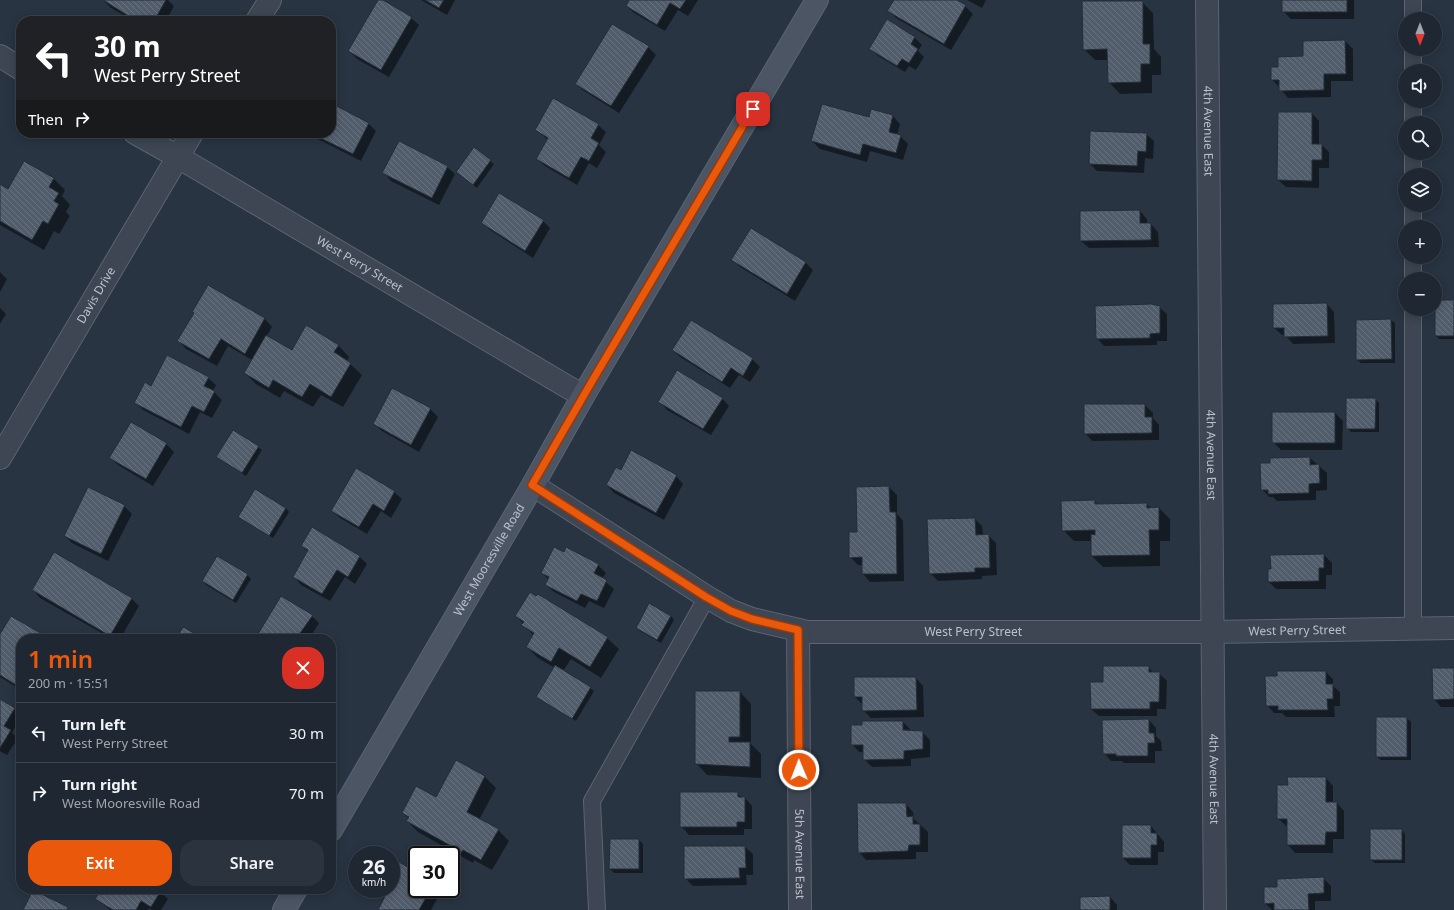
<!DOCTYPE html>
<html lang="en">
<head>
<meta charset="utf-8">
<style>
  body { margin:0; font-family:"Noto Sans",sans-serif; background:#2b333e; color:#f1f3f6; height:100vh; display:flex; flex-direction:column; font-size:15px; white-space:nowrap }
  * { box-sizing:border-box; margin:0 }
  p { font-size:13px; color:#a1a5ac }
  .icon { flex:none; width:22px; height:22px; fill:none; stroke:currentColor; stroke-width:2; stroke-linecap:round; stroke-linejoin:round }
  .map { position:relative; flex:1; overflow:hidden }
  .side { position:absolute; left:16px; top:634px; width:320px; height:260px; display:flex; flex-direction:column; background:#1e2732; border-radius:16px; box-shadow:0 2px 10px #0003,0 0 0 1px #3c444d }
  .side>* { flex:none }
  .top-card { position:absolute; left:16px; top:16px; width:320px; height:122px; border-radius:16px; box-shadow:0 2px 10px #0003,0 0 0 1px #3c444d; background:#202124; color:#fff; overflow:hidden }
  .needle { width:26px; rotate:180deg }
  .fabs { position:absolute; left:1398px; top:12px; display:grid; gap:8px }
  .fabs a { display:grid; place-items:center; width:44px; height:44px; border-radius:50%; background:#1e2732; box-shadow:0 2px 10px #0003,0 0 0 1px #3c444d; font-size:20px }
  .speed { position:absolute; left:348px; top:846px; display:flex; gap:8px; font-size:20px; font-weight:700; text-align:center }
  .speed>* { display:grid; place-content:center; width:52px; height:52px; border-radius:50%; background:#1e2732; box-shadow:0 2px 10px #0003,0 0 0 1px #3c444d; line-height:1 }
  .speed small { font-size:10px; font-weight:400 }
  .speed .limit { border:2px solid #111; border-radius:6px; background:#fff; color:#111 }
  .pin { position:absolute; display:grid; place-items:center; width:34px; height:34px; color:#fff; margin:-17px; border-radius:8px; box-shadow:0 2px 6px #0006 }
  .me { position:absolute; width:44px; margin:-22px; rotate:359deg; stroke-linejoin:round; filter:drop-shadow(0 0 3px #0008) }
  .turn { display:flex; align-items:center; gap:14px; height:84px; padding:0 12px; font-size:18px }
  .turn .icon { width:52px; height:52px; stroke-width:2.5 }
  .turn b { display:block; font-size:28px; line-height:34px }
  .then { display:flex; align-items:center; height:38px; padding:0 12px; background:#0003; gap:8px; font-size:15px }
  .round { display:grid; place-items:center; flex:none; width:42px; height:42px; border-radius:16px; background:#2b333e }
  .overview { display:flex; align-items:center; justify-content:space-between; height:68px; padding:0 12px }
  h1 { font-size:24px; font-weight:600; line-height:30px; color:#ea580c }
  .action { display:flex; gap:8px; margin-top:auto; padding:8px 12px }
  .action a { flex:1; height:46px; border-radius:16px; background:#ea580c; color:#fff; font-size:16px; font-weight:600; line-height:46px; text-align:center }
  .action a+a { background:#2b333e; color:#f1f3f6 }
  ul { padding:0; list-style:none }
  li { display:flex; align-items:center; gap:12px; height:60px; padding:0 12px; border-top:1px solid #3c444d }
  li div { flex:1 }
  li b { display:block; font-size:15px }
  li em { font-style:normal }
  .map>svg:first-child { display:block }
  .shadow { fill:#0007 }
  .building { fill:url(#building-back-hatch); stroke:#232d39 }
  .lines { fill:none; stroke-linecap:round; stroke-linejoin:round }
  .service-casing { stroke:#5b646f; stroke-width:18 }
  .minor-casing { stroke:#5b646f; stroke-width:24 }
  .secondary-casing { stroke:#5b646f; stroke-width:24 }
  .service { stroke:#3d4652; stroke-width:16 }
  .minor { stroke:#3d4652; stroke-width:22 }
  .secondary { stroke:#4b5564; stroke-width:22 }
  .route-casing { stroke:#983908; stroke-width:10 }
  .route { stroke:#ea580c; stroke-width:7 }
  .labels { text-anchor:middle; stroke-width:3.5; stroke-linejoin:round; paint-order:stroke }
  .street-label { font-size:12px; fill:#bac1cb; stroke:#212b37 }
</style>
</head>
<body>
<div class="map">
<svg width="1454" height="910" viewBox="0 0 1454 910">
  <defs>
    <pattern id="building-back-hatch" width="6" height="6" patternUnits="userSpaceOnUse"><rect width="6" height="6" fill="#525d6c"/><path d="M-1 5l2 2M0 0l6 6M5-1l2 2" fill="none" stroke="#697280"/></pattern>
  </defs>
  <rect width="100%" height="100%" fill="#283442"/>
  <path class="shadow" d="M103,0H168L174,6L166,21H128L130,19L111,8Z
    M379,0L411,18L419,25L389,77L357,59L349,51Z
    M421,0H455L447,15Z
    M630,0H698L688,16L678,10L665,31L634,13L627,6Z
    M895,0H955L965,6L973,14L951,50L896,18L889,11Z
    M967,0H986L982,8Z
    M1283,0H1354V19H1291L1283,11Z
    M1142,2L1153,13L1154,49L1161,57V75H1152V93L1120,94L1109,82L1108,60H1095L1084,49Z
    M914,37L922,45L918,51L924,57L916,70L909,66L905,72L878,56L870,48Z
    M1345,41L1353,49V81H1331V97L1288,98L1272,79L1279,68Z
    M648,47L656,55L619,113L584,91L576,84Z
    M331,105L368,123L376,131L361,161L306,133H331Z
    M872,110L893,116L900,124L897,135L900,136L908,144L903,160L870,151L867,162L820,149L812,141L869,118Z
    M1312,113L1319,121V145H1322L1329,152V168H1319V188L1286,187L1278,180Z
    M598,125L606,132L599,145L606,152L597,168L589,163L577,185L545,166L537,159L548,140L536,130Z
    M1146,134L1154,141L1153,159L1145,158L1144,173L1097,171L1090,164Z
    M474,149L494,164L477,188L457,172Z
    M25,162L54,179L65,190L62,196L70,205L66,212L70,216L59,234L54,231L44,250L0,225V185L9,190Z
    M447,167L455,174L439,205L391,181L384,173Z
    M1140,211L1147,219V224H1151L1158,232L1159,247L1089,248L1081,241Z
    M543,221L550,228L533,258L490,230L482,223Z
    M751,229L806,263L813,270L795,301L740,267L732,259Z
    M0,272L7,279L0,292Z
    M209,286L265,319L272,327L266,337L292,351L338,345L349,357L347,361L362,375L343,407L321,395L313,407L284,391L280,398L256,384L245,373L252,360L228,346L217,366L186,349L179,341Z
    M1454,301V339H1439L1436,336Z
    M1327,304L1334,312L1335,343L1293,344L1285,335H1282L1274,328Z
    M1159,307L1167,314V341H1157V345L1104,346L1097,338Z
    M0,308L6,314L0,324Z
    M1391,320L1395,323V363H1361L1357,360V321Z
    M673,350L752,359L760,367L750,382L739,375L730,388L680,357Z
    M208,378L216,385L213,391L222,400L212,418L200,412L189,434L143,410L136,403Z
    M722,398L729,406L711,435L667,410L660,402Z
    M1375,399L1379,403V432H1351L1347,428Z
    M1145,405L1153,413V418L1159,425V440L1092,441L1085,433Z
    M430,409L438,417L419,452L382,431L374,424Z
    M1273,413H1335L1343,421L1342,450H1281L1273,442Z
    M131,424L166,444L174,452L153,486L118,465L111,458Z
    M233,431L262,450L246,476L217,457Z
    M1310,458L1327,473V490L1316,491V500L1277,501L1273,497H1269L1262,489L1271,464Z
    M621,471L676,476L683,484L664,520L614,493L607,485Z
    M889,487L897,495V514L903,521L904,581L870,582L863,574V565H858L850,557L858,533Z
    M394,492L402,499L391,518L381,511L367,534L340,518L332,511Z
    M1095,501L1098,505L1147,504L1151,508H1159L1170,519V541H1160V566L1103,567L1092,556V541H1074L1063,530Z
    M124,506L132,514L108,561L72,543L65,536Z
    M286,508L289,512L273,538L243,520L239,517Z
    M975,519L982,526L983,536L988,535L996,543L997,575L982,576V579L938,581L930,573Z
    M312,528L360,557L367,564L355,584L345,577L330,601L301,585L294,577L308,552L302,546Z
    M564,553L598,565L606,573L602,579L614,589L604,608L589,601L585,608L554,592L546,585L549,580L542,573Z
    M54,554L132,599L139,606L120,639H112L40,598L33,590Z
    M1324,555L1332,563V575H1326V589H1276L1269,582L1272,570Z
    M247,575L251,579L236,603L206,585L203,581Z
    M538,595L607,638L619,649L601,678L571,659L563,671L590,688L594,691L576,721L541,700L537,697L555,668L538,658L527,647L534,636L516,616Z
    M312,616L319,623L309,639H257Z
    M671,616L674,620L661,643L640,631L637,627Z
    M0,636H43L47,639H21V690L0,677Z
    M1148,667L1154,673H1159L1167,681L1166,709H1157V716H1099L1091,709L1104,683Z
    M1454,669V707H1441L1434,699Z
    M1326,672L1333,679V686L1340,692V706H1334L1335,717H1286L1282,713H1274L1267,705Z
    M916,678L923,686L924,717L871,718L863,710V705L855,697Z
    M740,692L751,704V744L761,754V778L707,775L696,763Z
    M0,700L14,709L21,715L12,733L18,738L7,755L0,751Z
    M1377,718H1407L1411,722V760H1381L1377,757Z
    M1149,720L1156,728V736L1161,741L1162,751H1155V763H1124L1122,761H1111L1104,753Z
    M903,722L910,729V731L922,732L930,740V757L911,759V766L872,767L864,759V752H859L852,744L863,726Z
    M456,761L485,777L496,788L479,820L498,830L509,841L492,870L474,860L473,863L418,832L407,821L409,819L403,813L436,798Z
    M1326,778L1333,786V803H1337L1344,811V839H1333V853H1295L1288,845V826H1286L1278,818L1289,786Z
    M682,793H737L742,798H745L752,806V829H744V835H689L682,827Z
    M906,804L913,812L914,819L928,832V852H916V859L866,860L859,852Z
    M1151,826L1164,842V852H1158V865H1130L1123,858Z
    M1402,830L1405,834V863H1375L1371,860Z
    M611,840H639L643,844V873H614L610,869Z
    M745,847L753,854V875H746L747,885L693,886L685,878Z
    M391,859L417,874V889H439L441,892L431,910H379L385,899L370,889H391Z
    M1323,878L1331,886V901H1315V910H1272L1265,903L1278,888Z
    M103,889H157L168,899L161,910H152L149,908L148,910H110L97,899Z
    M1110,897L1117,905V910H1081Z"/>
  <path class="building" d="M103,0H166L154,21H127L130,17Z
    M378,0H383L412,17L381,70L348,51Z
    M425,0H444L439,8Z
    M629,0H686L680,9L670,3L657,25L626,6Z
    M894,0H957L966,5L944,44L887,11Z
    M1282,0H1347V12H1282Z
    M1082,1H1143V44H1150V64H1141V82L1108,83L1107,49L1083,50Z
    M887,19L915,37L911,44L918,49L909,63L902,59L897,66L869,49Z
    M612,24L649,46L611,106L575,84Z
    M1345,40L1346,74H1324V90L1279,91V80H1271V67H1278V57L1303,56V41Z
    M553,98L599,124L591,138L599,143L589,161L581,157L569,178L536,159L548,138L535,130Z
    M331,103L369,123L353,154L310,133H331Z
    M822,104L869,117L871,109L893,115L889,132L901,135L896,153L863,144L860,155L811,141Z
    M1278,112H1312V144H1322V160H1312V181L1277,180Z
    M1090,131L1147,133L1146,152L1138,151L1137,166L1089,164Z
    M399,141L448,166L432,198L382,173Z
    M474,147L491,160L473,185L456,172Z
    M24,161L54,178L49,187L59,193L54,201L59,204L48,224L43,221L32,240L0,221V184L8,189Z
    M499,193L544,220L525,251L481,223Z
    M1140,210V223H1151V240L1080,241V211Z
    M751,228L806,262L787,294L731,260Z
    M208,285L265,318L245,354L221,339L209,359L177,341L194,313L192,312Z
    M1435,300H1454V336H1435Z
    M1327,303L1328,336L1284,337V328H1273V304Z
    M1151,304L1160,306V333L1150,334V338L1096,339L1095,306Z
    M1391,319L1392,359L1356,360V320Z
    M691,320L753,358L743,376L731,368L722,382L672,350Z
    M306,325L339,345L334,352L351,363L331,397L310,384L302,397L273,380L269,388L244,373L266,335L292,350Z
    M167,355L209,377L204,386L215,391L204,412L192,406L181,427L134,403L145,382L151,386Z
    M677,370L723,398L703,429L658,402Z
    M392,388L431,408L411,445L373,424Z
    M1346,398H1376L1375,429H1346Z
    M1084,404H1145V417H1152V433L1084,434Z
    M1272,412H1335V443H1272Z
    M131,422L167,443L146,479L109,458Z
    M233,430L259,446L242,473L216,457Z
    M631,450L677,475L656,513L606,485L616,467L621,470Z
    M1310,457V465L1319,464L1320,483L1309,484V493L1268,494V490H1261L1260,463H1270V458Z
    M356,468L395,491L384,511L373,504L359,527L331,511Z
    M889,486L890,512H896L897,574H862V557L849,558V532H857L856,487Z
    M88,487L125,505L101,554L64,536Z
    M255,489L286,508L269,536L238,517Z
    M1095,500V504L1147,503V508L1159,507V530H1149L1150,555L1091,556V534L1095,535V530L1062,531L1061,501Z
    M975,518L976,535L989,534L990,568H975V572L929,574L927,519Z
    M312,527L360,556L348,577L337,570L322,594L293,577L308,550L301,546Z
    M554,547L564,552L566,547L599,564L594,573L607,580L597,601L581,594L577,601L545,585L549,577L541,573Z
    M54,552L132,598L110,636L32,590Z
    M1324,554V568H1319V581L1268,582V569H1271L1270,555Z
    M217,556L248,574L233,600L202,581Z
    M530,592L536,596L538,594L608,637L590,667L559,648L551,662L526,647L534,633L521,625L524,622L515,616Z
    M281,596L313,615L296,639H255Z
    M649,603L671,616L657,640L636,628Z
    M11,616L44,635L42,639H21V684L19,687L0,675V634Z
    M183,627L205,639H176Z
    M555,665L591,687L572,719L536,697Z
    M1103,666H1149V672H1160L1159,702H1150V709H1091L1090,682H1103Z
    M1432,668H1454V699L1433,700Z
    M1277,671H1326V684H1333V699H1327L1328,710H1278V706H1266L1265,676H1277Z
    M854,677H916L917,710L862,711V697H854Z
    M695,691H740V737H729V742H750V767L695,764Z
    M0,699L15,708L4,726L11,730L0,748Z
    M1376,717H1407V757H1376Z
    M1149,719V733H1154L1155,743H1148V756H1116V754H1103L1102,720Z
    M862,721H903V730L923,731V749L904,751V759L863,760V745H851V725H862Z
    M456,760L485,776L467,812L499,829L481,860L463,850L462,852L406,821L409,817L402,813L416,786L436,797Z
    M1287,777H1326V802H1337V832H1326L1325,845H1287V819H1277V785H1288Z
    M680,792H738V797H745V822H737V827H680Z
    M857,803H906L907,817L913,816V824H920V845H909L908,851L858,853Z
    M1122,825H1151V833H1157V845H1151V858H1122Z
    M1370,829H1402V860H1370Z
    M610,839H639V869H609Z
    M684,846H745L746,868H739L740,878L684,879Z
    M391,857L417,873V889H431L419,910H378L385,896L373,889H391Z
    M1324,877V893L1308,894L1309,910H1274V903L1264,904V887H1277V879Z
    M102,889H159L161,891L151,907L141,901L136,910H113L95,899Z
    M33,890L68,907L67,910H23Z
    M1110,896V910H1080V897Z"/>
  <g class="lines">
    <defs>
      <path id="service" d="M1413,0V19
        M1413,49V71
        M1413,101V123
        M1413,153V175
        M1413,205V227
        M1413,257V279
        M1413,309V628
        M597,910L592,801L707,597"/>
      <g id="minor">
        <path id="s1" d="M1207,0L1215,910"/>
        <path d="M257,21L270,0"/>
        <path d="M0,56L21,69"/>
        <path id="s2" d="M135,133L178,157L583,396"/>
        <path id="s3" d="M0,458L192,133"/>
        <path id="s4" d="M533,485L707,597L731,611L752,619L807,632H1213L1454,628"/>
        <path id="s5" d="M798,630L800,910"/>
      </g>
      <g id="secondary">
        <path id="s6" d="M331,830L533,485L583,396L817,0"/>
        <path d="M284,910L296,889"/>
      </g>
    </defs>
    <use href="#service" class="service-casing"/>
    <use href="#minor" class="minor-casing"/>
    <use href="#secondary" class="secondary-casing"/>
    <use href="#service" class="service"/>
    <use href="#minor" class="minor"/>
    <use href="#secondary" class="secondary"/>
  </g>
  <g class="lines">
    <defs>
      <path id="route" d="M753,109L591,383L532,485L706,597L731,611L752,619L798,630L799,770"/>
    </defs>
    <use href="#route" class="route-casing"/>
    <use href="#route" class="route"/>
  </g>
  <g class="labels">
    <g class="street-label">
      <text dy="4" stroke="none"><textPath href="#s1" startOffset="131">4th Avenue East</textPath></text>
      <text dy="4" stroke="none"><textPath href="#s2" startOffset="260">West Perry Street</textPath></text>
      <text dy="4" stroke="none"><textPath href="#s3" startOffset="189">Davis Drive</textPath></text>
      <text dy="4" stroke="none"><textPath href="#s1" startOffset="455">4th Avenue East</textPath></text>
      <text dy="4" stroke="none"><textPath href="#s6" startOffset="313">West Mooresville Road</textPath></text>
      <text dy="4" stroke="none"><textPath href="#s4" startOffset="804">West Perry Street</textPath></text>
      <text dy="4" stroke="none"><textPath href="#s4" startOffset="480">West Perry Street</textPath></text>
      <text dy="4" stroke="none"><textPath href="#s1" startOffset="779">4th Avenue East</textPath></text>
      <text dy="4" stroke="none"><textPath href="#s5" startOffset="224">5th Avenue East</textPath></text>
    </g>
  </g>
</svg>
<div class="fabs">
<a><svg class="needle" viewBox="-14 -14 28 28"><path d="M0-13l5 13h-10z" fill="#e53935"/><path d="M0 13l5-13h-10z" fill="#a1a5ac"/></svg></a>
<a><svg class="icon" aria-label="sound" viewBox="0 0 24 24"><path d="M4 9h4l5-4v14l-5-4H4zM17 9q2 3 0 6"/></svg></a>
<a><svg class="icon" aria-label="search" viewBox="0 0 24 24"><circle cx="10" cy="10" r="6"/><path d="M15 15l6 6"/></svg></a>
<a><svg class="icon" aria-label="layers" viewBox="0 0 24 24"><path d="M12 4l9 5-9 5-9-5zM3 14l9 5 9-5"/></svg></a>
<a>+</a>
<a>−</a>
</div>
<div class="speed"><div>26<small>km/h</small></div><div class="limit">30</div></div>
<div class="pin" style="left:753px;top:109px;background:#d93025"><svg class="icon" aria-label="arrive" viewBox="0 0 24 24"><path d="M6 21V4h12l-3 4 3 4H6"/></svg></div>
<svg class="me" style="left:799px;top:770px" viewBox="-20 -20 40 40"><circle r="17" fill="#ea580c" stroke="#fff" stroke-width="3"/><path d="M0-11L8 9 0 5-8 9z" fill="#fff"/></svg>
<div class="top-card">
<div class="turn"><svg class="icon" aria-label="left" viewBox="0 0 24 24"><path d="M17 20v-9H6M10 6l-5 5 5 5"/></svg><div><b>30 m</b>West Perry Street</div></div>
<div class="then">Then<svg class="icon" aria-label="right" viewBox="0 0 24 24"><path d="M7 20v-9h11M14 6l5 5-5 5"/></svg></div>
</div>
<section class="side">
<div class="overview"><div><h1>1 min</h1><p>200 m · 15:51</p></div><a class="round" style="background:#d93025;color:#fff"><svg class="icon" aria-label="close" viewBox="0 0 24 24"><path d="M6 6l12 12M18 6L6 18"/></svg></a></div>
<ul>
<li><svg class="icon" aria-label="left" viewBox="0 0 24 24"><path d="M17 20v-9H6M10 6l-5 5 5 5"/></svg><div><b>Turn left</b><p>West Perry Street</p></div><em>30 m</em></li>
<li><svg class="icon" aria-label="right" viewBox="0 0 24 24"><path d="M7 20v-9h11M14 6l5 5-5 5"/></svg><div><b>Turn right</b><p>West Mooresville Road</p></div><em>70 m</em></li>
</ul>
<div class="action"><a>Exit</a><a>Share</a></div>
</section>
</div>
</body>
</html>
